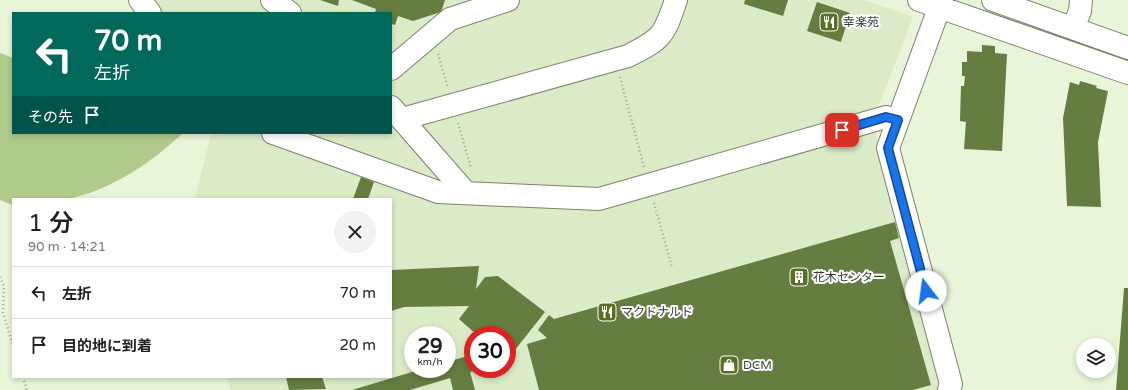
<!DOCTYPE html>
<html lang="ja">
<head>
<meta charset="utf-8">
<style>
  body { margin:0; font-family:"Varela Round","Noto Sans JP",sans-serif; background:#f2f2f2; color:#222; height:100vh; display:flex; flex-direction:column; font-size:15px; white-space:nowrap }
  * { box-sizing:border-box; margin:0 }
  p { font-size:13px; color:#767676 }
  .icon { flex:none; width:22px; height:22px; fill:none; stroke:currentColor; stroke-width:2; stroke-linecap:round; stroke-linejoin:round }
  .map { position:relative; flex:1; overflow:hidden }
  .drawer { position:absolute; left:12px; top:198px; width:380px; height:180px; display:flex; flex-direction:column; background:#fff; border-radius:0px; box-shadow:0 2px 6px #0003 }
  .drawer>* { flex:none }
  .guide { position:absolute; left:12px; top:12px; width:380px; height:122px; border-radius:0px; box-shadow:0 2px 6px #0003; background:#00695c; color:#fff; overflow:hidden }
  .buttons { position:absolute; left:1076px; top:338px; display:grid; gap:8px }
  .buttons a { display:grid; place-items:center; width:40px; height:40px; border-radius:50%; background:#fff; box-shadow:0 2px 6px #0003; font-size:20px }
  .speed { position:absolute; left:404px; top:326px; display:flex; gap:8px; font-size:20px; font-weight:700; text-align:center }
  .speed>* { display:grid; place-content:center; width:52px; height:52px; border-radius:50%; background:#fff; box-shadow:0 2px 6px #0003; line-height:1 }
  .speed small { font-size:10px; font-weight:400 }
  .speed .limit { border:6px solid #d22; background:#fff; color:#111 }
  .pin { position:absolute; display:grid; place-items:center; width:34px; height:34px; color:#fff; margin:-17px; border-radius:8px; box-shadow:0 2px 6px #0006 }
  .me { position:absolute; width:44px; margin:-22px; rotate:345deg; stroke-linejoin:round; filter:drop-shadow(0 0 3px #0008) }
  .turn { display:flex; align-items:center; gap:14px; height:84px; padding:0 16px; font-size:18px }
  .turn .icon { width:52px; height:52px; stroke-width:2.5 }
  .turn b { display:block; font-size:28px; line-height:34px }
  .then { display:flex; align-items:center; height:38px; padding:0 16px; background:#0003; gap:8px; font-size:15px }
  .round { display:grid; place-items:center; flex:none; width:42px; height:42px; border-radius:21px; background:#f2f2f2 }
  .overview { display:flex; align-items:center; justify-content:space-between; height:68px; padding:0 16px }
  h1 { font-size:24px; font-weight:600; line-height:30px }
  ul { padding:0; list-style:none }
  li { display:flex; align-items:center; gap:12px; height:52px; padding:0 16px; border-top:1px solid #e0e0e0 }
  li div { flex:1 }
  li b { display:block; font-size:15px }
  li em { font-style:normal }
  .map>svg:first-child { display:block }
  .built { fill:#dbebc7; fill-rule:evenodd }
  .forest { fill:#afca8b }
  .building { fill:#657d41 }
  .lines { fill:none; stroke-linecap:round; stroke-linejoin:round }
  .minor-casing { stroke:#79856a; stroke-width:24 }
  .path { stroke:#9aa48e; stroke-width:2.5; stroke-dasharray:1 3; stroke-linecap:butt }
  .minor { stroke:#fff; stroke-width:22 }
  .route-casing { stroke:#114b97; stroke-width:10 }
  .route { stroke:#1a73e8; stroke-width:7 }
  .labels { text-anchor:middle; stroke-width:4; stroke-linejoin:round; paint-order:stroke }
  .poi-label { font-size:12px; fill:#373c30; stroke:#fff; text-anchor:start }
</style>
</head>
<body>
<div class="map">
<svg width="1128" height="390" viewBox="0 0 1128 390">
  <rect width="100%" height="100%" fill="#e8f5d8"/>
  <path class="built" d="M128,0H864L913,17L873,121L941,390H231L227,377H391V199H195L211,133H391V13H138ZM413,335H447V369H413ZM473,335H507V369H473Z"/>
  <path class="forest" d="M0,53L13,58V133H183C151,163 111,190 68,199C52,202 29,199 13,199V205L0,200Z"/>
  <path class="building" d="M320,0H339L338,6Z
    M352,0H445L441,12L413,21L398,16L395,25L391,24V13H375L376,9Z
    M745,0H788L783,16L744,4Z
    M817,2L850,13L841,42L807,31Z
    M982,45L995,46V53L1007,54L1002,151L964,149L966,122L960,121L961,86H964L965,76H962V62H967V51L982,52Z
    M1080,81L1097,86L1096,88L1108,91L1098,142L1101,207L1067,206L1063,118L1070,82L1079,85Z
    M361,177L374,182L368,199H353Z
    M895,222L899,238L890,241L931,385L913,390H539L527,344L547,338L538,330L549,315L554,319Z
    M479,266L476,289L485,277L498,276L545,312L507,360V335H477L459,319L469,306L404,307L391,311V270Z
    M1124,288H1128V390H1116Z
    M473,353V369H480L470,372L475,390H453L450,378L410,390H352L422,369H447V362L471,355Z
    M286,377H322L326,389L289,390Z"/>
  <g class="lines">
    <defs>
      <path id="minor" d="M140,0L150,13
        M272,0L290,13
        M919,0L1128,73
        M942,0L888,148L951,384L949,390
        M993,0L1128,48
        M1073,28L1080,11L1081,0
        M391,69L450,19L508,0
        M391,107L466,193
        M402,119L628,56C662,39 664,36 676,0
        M273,133L438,192L599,199L886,117L898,120"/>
    </defs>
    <use href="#minor" class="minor-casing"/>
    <path class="path" d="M438,54L448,88
      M620,77L644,167
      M458,123L471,168
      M654,203L672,268
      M0,277L4,286L3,313L13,345
      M23,377L27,390"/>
    <use href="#minor" class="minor"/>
  </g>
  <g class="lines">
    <defs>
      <path id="route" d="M842,130L886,117L898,120L888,148L926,291"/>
    </defs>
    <use href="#route" class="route-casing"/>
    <use href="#route" class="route"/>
  </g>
  <defs>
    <symbol id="restaurant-square" viewBox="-11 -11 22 22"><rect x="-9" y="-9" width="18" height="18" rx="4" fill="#567125" stroke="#fff"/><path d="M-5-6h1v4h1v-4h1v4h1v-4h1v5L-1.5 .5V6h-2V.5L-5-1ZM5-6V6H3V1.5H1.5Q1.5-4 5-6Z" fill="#fff"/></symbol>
    <symbol id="building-square" viewBox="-11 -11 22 22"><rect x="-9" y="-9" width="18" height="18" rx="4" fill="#567125" stroke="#fff"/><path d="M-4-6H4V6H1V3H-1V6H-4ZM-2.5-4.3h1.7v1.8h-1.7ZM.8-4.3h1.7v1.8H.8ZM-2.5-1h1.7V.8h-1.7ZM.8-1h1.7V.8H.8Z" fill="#fff"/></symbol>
    <symbol id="shop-square" viewBox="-11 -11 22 22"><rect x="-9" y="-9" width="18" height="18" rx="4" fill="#567125" stroke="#fff"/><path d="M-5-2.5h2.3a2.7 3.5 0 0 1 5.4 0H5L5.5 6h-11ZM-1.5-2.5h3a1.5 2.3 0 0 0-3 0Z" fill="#fff"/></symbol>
  </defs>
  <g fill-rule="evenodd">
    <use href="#restaurant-square" x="818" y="11" width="22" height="22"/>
    <use href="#building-square" x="788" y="266" width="22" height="22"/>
    <use href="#restaurant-square" x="596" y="301" width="22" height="22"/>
    <use href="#shop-square" x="718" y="354" width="22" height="22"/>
  </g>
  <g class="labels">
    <g class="poi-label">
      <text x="843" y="26">幸楽苑</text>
      <text x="813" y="281">花木センター</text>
      <text x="621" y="316">マクドナルド</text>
      <text x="743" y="369">DCM</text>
    </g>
  </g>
</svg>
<div class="buttons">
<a><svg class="icon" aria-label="layers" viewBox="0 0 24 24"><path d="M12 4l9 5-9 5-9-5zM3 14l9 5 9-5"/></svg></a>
</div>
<div class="speed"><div>29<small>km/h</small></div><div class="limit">30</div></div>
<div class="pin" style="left:842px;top:130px;background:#d93025"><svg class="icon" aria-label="arrive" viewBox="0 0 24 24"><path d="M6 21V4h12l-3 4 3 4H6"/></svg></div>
<svg class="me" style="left:926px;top:291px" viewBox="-20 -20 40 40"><circle r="19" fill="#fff"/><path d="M0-13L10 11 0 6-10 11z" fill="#1a73e8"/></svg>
<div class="guide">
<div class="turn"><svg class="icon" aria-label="left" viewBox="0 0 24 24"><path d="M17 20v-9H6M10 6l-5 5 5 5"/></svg><div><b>70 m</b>左折</div></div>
<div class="then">その先<svg class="icon" aria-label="arrive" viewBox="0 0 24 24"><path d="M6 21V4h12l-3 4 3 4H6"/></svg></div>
</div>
<section class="drawer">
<div class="overview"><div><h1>1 分</h1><p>90 m · 14:21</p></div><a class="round"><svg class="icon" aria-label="close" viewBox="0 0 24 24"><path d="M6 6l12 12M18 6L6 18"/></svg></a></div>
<ul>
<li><svg class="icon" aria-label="left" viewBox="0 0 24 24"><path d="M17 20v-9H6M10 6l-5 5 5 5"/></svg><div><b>左折</b></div><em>70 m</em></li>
<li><svg class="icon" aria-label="arrive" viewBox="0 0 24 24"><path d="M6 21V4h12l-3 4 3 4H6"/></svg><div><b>目的地に到着</b></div><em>20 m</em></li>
</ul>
</section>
</div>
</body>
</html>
